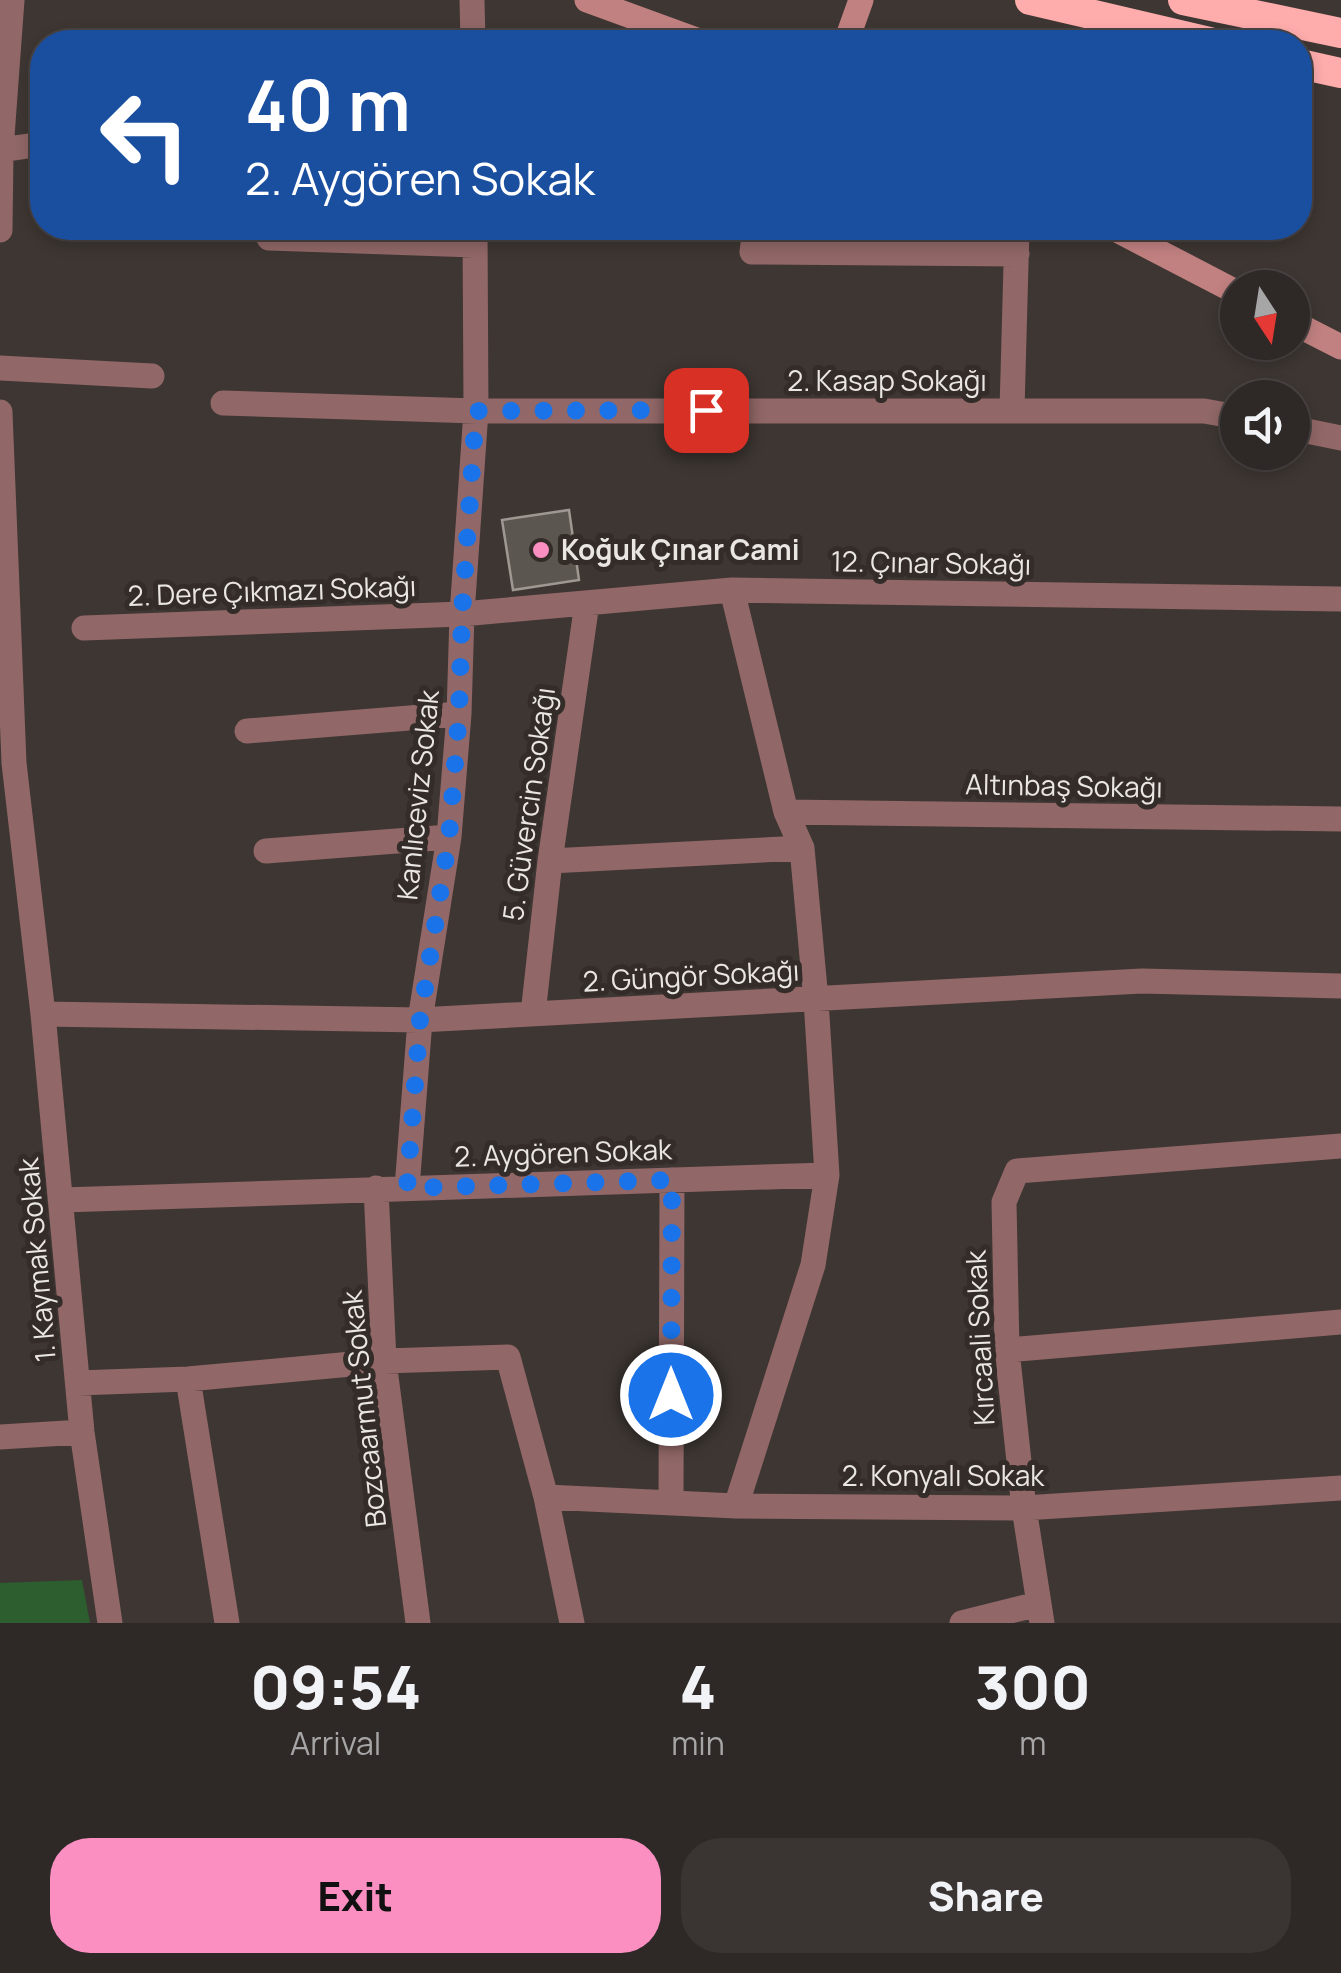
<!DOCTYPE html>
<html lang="en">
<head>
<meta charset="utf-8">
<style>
  body { margin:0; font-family:Manrope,sans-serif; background:#3a3432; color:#f1f3f6; height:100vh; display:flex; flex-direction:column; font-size:38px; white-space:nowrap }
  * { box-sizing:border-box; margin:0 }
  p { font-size:32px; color:#a7a6a7 }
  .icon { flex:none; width:55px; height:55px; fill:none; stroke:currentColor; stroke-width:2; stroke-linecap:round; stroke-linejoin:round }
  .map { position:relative; height:1623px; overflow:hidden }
  .panel { display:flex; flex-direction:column; background:#2e2826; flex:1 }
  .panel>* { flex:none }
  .top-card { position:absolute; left:30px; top:30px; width:1282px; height:210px; border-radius:40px; box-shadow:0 5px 15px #0003,0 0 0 2px #494443; background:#1a4fa0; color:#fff; overflow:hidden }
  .needle { width:65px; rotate:168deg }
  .buttons { position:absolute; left:1220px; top:270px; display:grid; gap:20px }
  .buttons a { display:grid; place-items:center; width:90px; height:90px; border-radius:50%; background:#2e2826; box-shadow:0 5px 15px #0003,0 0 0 2px #494443; font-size:50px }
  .pin { position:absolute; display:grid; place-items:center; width:85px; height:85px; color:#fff; margin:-42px; border-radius:20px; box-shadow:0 5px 15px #0006 }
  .me { position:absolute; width:110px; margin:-55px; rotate:0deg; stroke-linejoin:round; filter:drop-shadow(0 0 8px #0008) }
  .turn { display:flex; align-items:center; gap:35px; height:210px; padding:0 50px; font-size:45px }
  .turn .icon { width:130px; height:130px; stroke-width:2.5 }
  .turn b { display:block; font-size:70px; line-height:85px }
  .eta { display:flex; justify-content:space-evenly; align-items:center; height:170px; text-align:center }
  .eta b { font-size:60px; font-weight:800; line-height:70px }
  .action { display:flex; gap:20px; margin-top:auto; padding:20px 50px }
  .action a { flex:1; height:115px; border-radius:40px; background:#fc8fc2; color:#111; font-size:40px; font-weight:800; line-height:115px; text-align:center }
  .action a+a { background:#3a3432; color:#f1f3f6 }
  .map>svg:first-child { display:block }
  .green { fill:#2c5e30 }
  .building { fill:#5c5650; stroke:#9f9892; stroke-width:2.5 }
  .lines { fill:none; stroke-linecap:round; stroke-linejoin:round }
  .street { stroke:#916767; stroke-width:25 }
  .secondary { stroke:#c28181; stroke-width:25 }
  .highway { stroke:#feacac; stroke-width:30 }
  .route { stroke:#1a73e8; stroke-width:18; stroke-dasharray:0 32.4 }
  .poi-dot { fill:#fc8fc2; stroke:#332c28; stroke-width:4 }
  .labels { text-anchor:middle; stroke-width:10; stroke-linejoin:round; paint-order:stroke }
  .street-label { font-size:28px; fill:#eae6e3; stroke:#332c28 }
  .poi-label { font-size:28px; font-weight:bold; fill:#eae6e3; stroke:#332c28; text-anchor:start }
</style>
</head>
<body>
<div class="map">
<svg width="1341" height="1623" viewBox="0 0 1341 1623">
  <rect width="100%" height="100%" fill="#3d3632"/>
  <path class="green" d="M82,1580L90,1623H0V1583Z"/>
  <path class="building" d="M569,510L579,580L513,590L502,520Z"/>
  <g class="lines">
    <path class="street" d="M472,0L473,42
      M1,150L42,144
      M755,228L752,252L1017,254
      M0,230L1,150L12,0
      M269,238L475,245
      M0,368L152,376
      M223,403L476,411H1204L1238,417
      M1012,410L1017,228
      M0,412L14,763L43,1014L82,1432L110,1623
      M1292,428L1341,438
      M732,590L786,812L802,848L816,1000L827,1175L813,1265L736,1506
      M84,628L462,614L732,590L1341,599
      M247,731L459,714
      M786,812L1341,819
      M266,851L449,837
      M550,861L802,848
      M43,1014L420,1020L1142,981L1341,986
      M533,1014L550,861L587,603
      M376,1188L384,1361L418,1623
      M407,1188L420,1020L449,837L459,714L462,614L476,411L475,228
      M62,1200L827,1175
      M1007,1350L1341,1322
      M188,1379L227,1623
      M78,1383L188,1379L384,1361L508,1357L546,1497L572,1623
      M0,1437L82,1432
      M546,1497L736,1506L1024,1508L1341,1488
      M671,1503L672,1180
      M962,1623L1038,1604
      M1042,1623L1024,1508L1007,1350L1004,1202L1017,1171L1341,1146"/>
    <path class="secondary" d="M587,0L702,42
      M846,42L861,0
      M1113,228L1238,293
      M1292,322L1341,347"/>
    <path class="highway" d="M1030,0L1210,42
      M1183,0L1341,33
      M1300,64L1341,73"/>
  </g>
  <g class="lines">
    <path class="route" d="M671,1395L672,1180L407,1188L420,1020L449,838L459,714L462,614L476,411L706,410"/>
  </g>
  <circle class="poi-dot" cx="541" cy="550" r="10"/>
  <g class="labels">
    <g class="street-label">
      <text x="887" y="391">2. Kasap Sokağı</text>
      <text transform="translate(931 563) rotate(1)" y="10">12. Çınar Sokağı</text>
      <text transform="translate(272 591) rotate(-2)" y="10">2. Dere Çıkmazı Sokağı</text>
      <text transform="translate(1064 786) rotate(1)" y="10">Altınbaş Sokağı</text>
      <text transform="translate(418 795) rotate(-84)" y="10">Kanlıceviz Sokak</text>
      <text transform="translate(529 804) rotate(-82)" y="10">5. Güvercin Sokağı</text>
      <text transform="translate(691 976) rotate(-3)" y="10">2. Güngör Sokağı</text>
      <text transform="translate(563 1153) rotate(-2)" y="10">2. Aygören Sokak</text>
      <text transform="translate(37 1260) rotate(-95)" y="10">1. Kaymak Sokak</text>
      <text transform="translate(980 1338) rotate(-93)" y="10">Kırcaali Sokak</text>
      <text transform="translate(364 1409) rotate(-96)" y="10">Bozcaarmut Sokak</text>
      <text x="943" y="1486">2. Konyalı Sokak</text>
    </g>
    <g class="poi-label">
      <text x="561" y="560">Koğuk Çınar Cami</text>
    </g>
  </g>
</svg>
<div class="buttons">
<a><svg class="needle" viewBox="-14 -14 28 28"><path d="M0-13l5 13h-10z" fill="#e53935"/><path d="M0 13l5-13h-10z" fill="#a7a6a7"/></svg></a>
<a><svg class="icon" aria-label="sound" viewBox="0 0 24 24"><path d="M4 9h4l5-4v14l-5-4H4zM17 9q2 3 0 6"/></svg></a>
</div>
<div class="pin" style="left:706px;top:410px;background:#d93025"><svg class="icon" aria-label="arrive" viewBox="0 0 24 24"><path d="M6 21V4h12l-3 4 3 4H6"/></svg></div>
<svg class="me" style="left:671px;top:1395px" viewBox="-20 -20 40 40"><circle r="17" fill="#1a73e8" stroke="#fff" stroke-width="3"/><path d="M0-11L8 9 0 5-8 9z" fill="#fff"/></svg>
<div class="top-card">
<div class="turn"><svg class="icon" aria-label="left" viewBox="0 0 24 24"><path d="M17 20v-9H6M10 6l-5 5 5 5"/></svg><div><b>40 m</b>2. Aygören Sokak</div></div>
</div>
</div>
<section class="panel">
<div class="eta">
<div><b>09:54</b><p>Arrival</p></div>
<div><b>4</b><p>min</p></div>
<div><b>300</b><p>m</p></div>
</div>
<div class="action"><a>Exit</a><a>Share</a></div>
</section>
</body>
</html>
